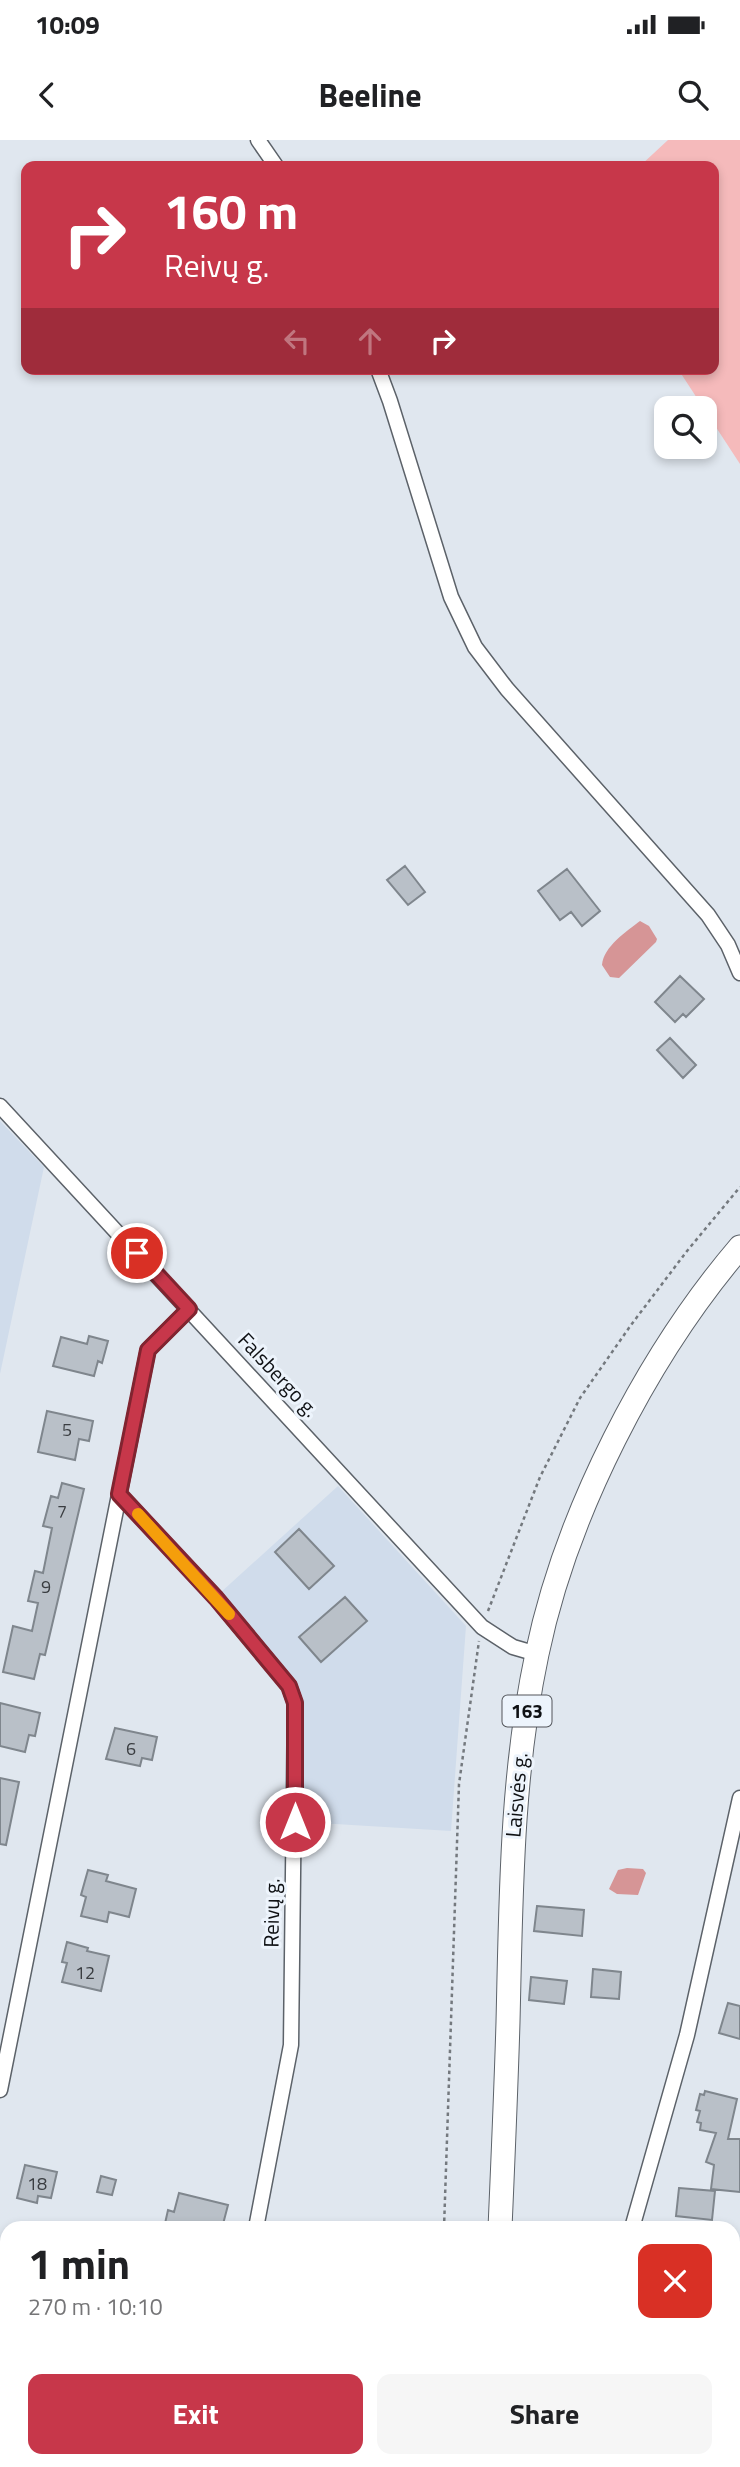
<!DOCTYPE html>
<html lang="en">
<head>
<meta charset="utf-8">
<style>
  body { margin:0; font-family:"Titillium Web",sans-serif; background:#f6f6f6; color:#202124; height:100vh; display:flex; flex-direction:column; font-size:26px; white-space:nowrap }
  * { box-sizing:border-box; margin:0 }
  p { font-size:23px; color:#757577 }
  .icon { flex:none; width:38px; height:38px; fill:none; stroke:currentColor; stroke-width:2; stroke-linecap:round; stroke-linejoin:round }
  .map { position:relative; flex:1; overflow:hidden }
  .side { position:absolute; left:0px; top:2081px; width:740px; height:247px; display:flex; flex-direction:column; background:#fff; border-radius:21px 21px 0 0; box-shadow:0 4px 10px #0003 }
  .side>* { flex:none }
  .guide { position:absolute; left:21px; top:21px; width:698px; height:214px; border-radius:14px; box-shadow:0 4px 10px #0003; background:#c7374a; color:#fff; overflow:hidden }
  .controls { position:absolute; left:654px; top:256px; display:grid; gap:14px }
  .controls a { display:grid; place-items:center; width:63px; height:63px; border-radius:14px; background:#fff; box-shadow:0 4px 10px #0003; font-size:35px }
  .pin { position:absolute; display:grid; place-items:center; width:60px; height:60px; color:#fff; margin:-30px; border:4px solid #fff; border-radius:50%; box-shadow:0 2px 7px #0007 }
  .me { position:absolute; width:77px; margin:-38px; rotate:0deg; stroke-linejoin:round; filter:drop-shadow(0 0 5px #0008) }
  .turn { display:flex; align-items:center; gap:24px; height:147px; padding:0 28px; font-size:32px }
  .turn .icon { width:91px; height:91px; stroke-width:2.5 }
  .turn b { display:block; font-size:49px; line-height:60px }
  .lanes { display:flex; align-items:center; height:66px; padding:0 28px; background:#0003; justify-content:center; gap:35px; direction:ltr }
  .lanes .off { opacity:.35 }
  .round { display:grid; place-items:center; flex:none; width:74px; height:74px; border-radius:14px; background:#f6f6f6 }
  .overview { display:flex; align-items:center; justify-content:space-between; height:119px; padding:0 28px }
  h1 { font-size:42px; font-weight:700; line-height:52px }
  .button { display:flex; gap:14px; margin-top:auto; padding:14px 28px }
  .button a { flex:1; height:80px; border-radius:14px; background:#c7374a; color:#fff; font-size:28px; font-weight:700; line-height:80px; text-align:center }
  .button a+a { background:#f6f6f6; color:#202124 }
  .status { display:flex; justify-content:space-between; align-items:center; height:49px; padding:0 35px; background:#fff; direction:ltr }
  .status svg { height:19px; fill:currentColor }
  header { display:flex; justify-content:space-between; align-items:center; height:91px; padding:0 28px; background:#fff; font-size:32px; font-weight:700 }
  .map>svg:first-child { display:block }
  .built { fill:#d0dceb }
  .green { fill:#f5babb }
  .water { fill:#d69596 }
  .building { fill:#b9c0c8; stroke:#7f868d; stroke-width:2 }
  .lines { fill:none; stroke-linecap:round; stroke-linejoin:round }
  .street-casing { stroke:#5c6269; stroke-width:17 }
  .primary-casing { stroke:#5c6269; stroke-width:25 }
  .path { stroke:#74797e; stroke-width:2.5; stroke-dasharray:3.5 3.5; stroke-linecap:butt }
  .street { stroke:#fff; stroke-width:14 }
  .primary { stroke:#fff; stroke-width:23 }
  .route-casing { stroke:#812430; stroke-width:18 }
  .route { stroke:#c7374a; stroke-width:12 }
  .slow { stroke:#f59e0b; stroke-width:12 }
  .labels { text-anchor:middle; stroke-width:6; stroke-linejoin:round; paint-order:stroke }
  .number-label { font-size:18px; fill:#3a3d41 }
  .shield { fill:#edf4fc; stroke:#52555a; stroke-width:2 }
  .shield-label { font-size:19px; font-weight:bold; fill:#0f1114 }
  .street-label { font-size:21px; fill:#0f1114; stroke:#edf4fc }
</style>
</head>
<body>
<div class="status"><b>10:09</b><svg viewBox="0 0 49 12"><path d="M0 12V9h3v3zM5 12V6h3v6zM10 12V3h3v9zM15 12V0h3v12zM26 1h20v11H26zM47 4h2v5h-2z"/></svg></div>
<header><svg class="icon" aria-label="back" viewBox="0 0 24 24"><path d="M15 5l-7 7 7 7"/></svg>Beeline<svg class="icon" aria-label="search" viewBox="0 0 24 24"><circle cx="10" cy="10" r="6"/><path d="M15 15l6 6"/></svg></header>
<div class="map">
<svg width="740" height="2327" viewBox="0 0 740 2327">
  <rect width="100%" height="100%" fill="#e0e7ef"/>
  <path class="built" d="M0,981L44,1027L0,1234Z
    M338,1346L466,1486L451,1691L302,1682L297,1545L220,1453Z"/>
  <path class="green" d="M668,0H740V324L678,229H714V26H640Z"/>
  <path class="water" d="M640,781L649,786L657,799L656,802L619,838L610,837L602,825C604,806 626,792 640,781Z
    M627,1728L643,1729L646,1733L638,1755L617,1754L609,1749L618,1730Z"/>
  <path class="building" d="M405,726L425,752L408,765L387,740Z
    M567,729L600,771L582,786L571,772L560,780L538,751Z
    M680,836L704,859L686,877L683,874L675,882L655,862Z
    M670,898L696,925L683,938L657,910Z
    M89,1196L108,1201L102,1223L98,1221L94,1236L53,1226L61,1197L87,1204Z
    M47,1271L93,1281L89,1301L79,1299L75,1320L38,1312Z
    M62,1343L84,1349L45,1515L40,1514L34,1539L3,1532L13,1486L32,1491L38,1463L28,1461L35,1431L43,1433L52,1388L43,1386L51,1356L58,1358Z
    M299,1389L334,1426L309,1449L275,1412Z
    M345,1457L367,1481L321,1522L299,1497Z
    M0,1563L40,1573L35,1596L29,1595L25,1612L0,1606Z
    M115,1588L157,1597L152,1620L142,1618L140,1626L106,1619Z
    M0,1638L19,1642L6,1705L0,1704Z
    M88,1730L108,1735L106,1741L136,1749L129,1777L109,1772L107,1782L81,1776L86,1757L81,1755Z
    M537,1766L584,1770L582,1796L534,1791Z
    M67,1802L88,1808L87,1811L109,1816L101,1851L62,1842L67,1823L62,1822Z
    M593,1829L621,1832L619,1859L591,1857Z
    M531,1837L567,1841L564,1864L529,1860Z
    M728,1863L740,1866V1899L719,1893Z
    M705,1951L737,1959L728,1999H740V2052L711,2049L714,2025L706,2022L716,1993L700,1990L701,1983L697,1982L700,1971L696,1970L700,1954L704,1955Z
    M25,2025L57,2032L51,2058L38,2056L37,2063L17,2058Z
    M101,2036L116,2040L112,2055L97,2052Z
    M679,2048L715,2051L712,2080L676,2076Z
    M179,2053L228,2065L222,2088H164L168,2070L174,2072Z"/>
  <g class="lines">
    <defs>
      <path id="street" d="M258,0L276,26
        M378,229L390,261L451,457L475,507L507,549L708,775L728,805L740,833
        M0,966L482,1487L513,1507L537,1514
        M119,1354L216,1458L289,1546L295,1563L291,1905L256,2088
        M0,1950L148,1210L189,1169
        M632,2088L687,1895L740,1658
        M733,2137L740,2133
        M0,2171L7,2174
        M125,2327L126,2320
        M589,2327V2320"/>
      <path id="primary" d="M500,2088C503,2019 506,1951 508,1882C511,1758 511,1636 537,1514C566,1374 647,1216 740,1107
        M488,2327L489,2320"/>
    </defs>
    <use href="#street" class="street-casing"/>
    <use href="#primary" class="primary-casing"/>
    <path class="path" d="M488,1471L540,1337L580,1258L631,1185L687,1111L740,1047
      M444,2088L459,1644L479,1501
      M436,2327L437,2320"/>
    <use href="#street" class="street"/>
    <use href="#primary" class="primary"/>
  </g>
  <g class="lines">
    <defs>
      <path id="route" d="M137,1113L189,1169L148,1210L119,1354L216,1458L289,1546L295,1563V1682"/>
    </defs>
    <use href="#route" class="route-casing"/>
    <use href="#route" class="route"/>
    <path class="slow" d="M138,1374L229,1474"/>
  </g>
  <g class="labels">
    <g class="number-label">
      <text x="67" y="1296">5</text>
      <text x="62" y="1378">7</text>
      <text x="46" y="1453">9</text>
      <text x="131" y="1615">6</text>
      <text x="85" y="1839">12</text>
      <text x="37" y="2050">18</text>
    </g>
    <rect class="shield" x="502.5" y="1555.5" width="49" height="31" rx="5"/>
    <g class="shield-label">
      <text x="527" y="1578">163</text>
    </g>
    <g class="street-label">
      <text transform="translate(278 1235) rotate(47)" y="7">Falsbergo g.</text>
      <text transform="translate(517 1655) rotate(-85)" y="7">Laisvės g.</text>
      <text transform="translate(272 1773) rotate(-89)" y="7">Reivų g.</text>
    </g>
  </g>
</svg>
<div class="controls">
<a><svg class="icon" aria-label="search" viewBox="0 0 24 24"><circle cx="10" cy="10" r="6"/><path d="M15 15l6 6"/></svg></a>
</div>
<div class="pin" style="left:137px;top:1113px;background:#d93025"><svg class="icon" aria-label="arrive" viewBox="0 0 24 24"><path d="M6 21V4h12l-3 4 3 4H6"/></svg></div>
<svg class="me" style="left:295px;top:1682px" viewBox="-20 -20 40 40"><circle r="17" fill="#c7374a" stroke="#fff" stroke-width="3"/><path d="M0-11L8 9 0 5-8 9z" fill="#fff"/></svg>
<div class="guide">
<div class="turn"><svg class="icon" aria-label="right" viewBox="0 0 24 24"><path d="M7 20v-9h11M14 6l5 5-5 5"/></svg><div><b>160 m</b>Reivų g.</div></div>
<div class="lanes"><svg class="icon off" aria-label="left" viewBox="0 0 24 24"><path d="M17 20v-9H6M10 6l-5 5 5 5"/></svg><svg class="icon off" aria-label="ahead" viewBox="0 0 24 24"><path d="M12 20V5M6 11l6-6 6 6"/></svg><svg class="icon" aria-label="right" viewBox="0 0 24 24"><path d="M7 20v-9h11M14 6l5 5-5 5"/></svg></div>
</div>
<section class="side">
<div class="overview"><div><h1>1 min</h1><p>270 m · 10:10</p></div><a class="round" style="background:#d93025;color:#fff"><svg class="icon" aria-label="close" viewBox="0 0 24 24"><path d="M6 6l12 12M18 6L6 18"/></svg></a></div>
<div class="button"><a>Exit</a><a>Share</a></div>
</section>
</div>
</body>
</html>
